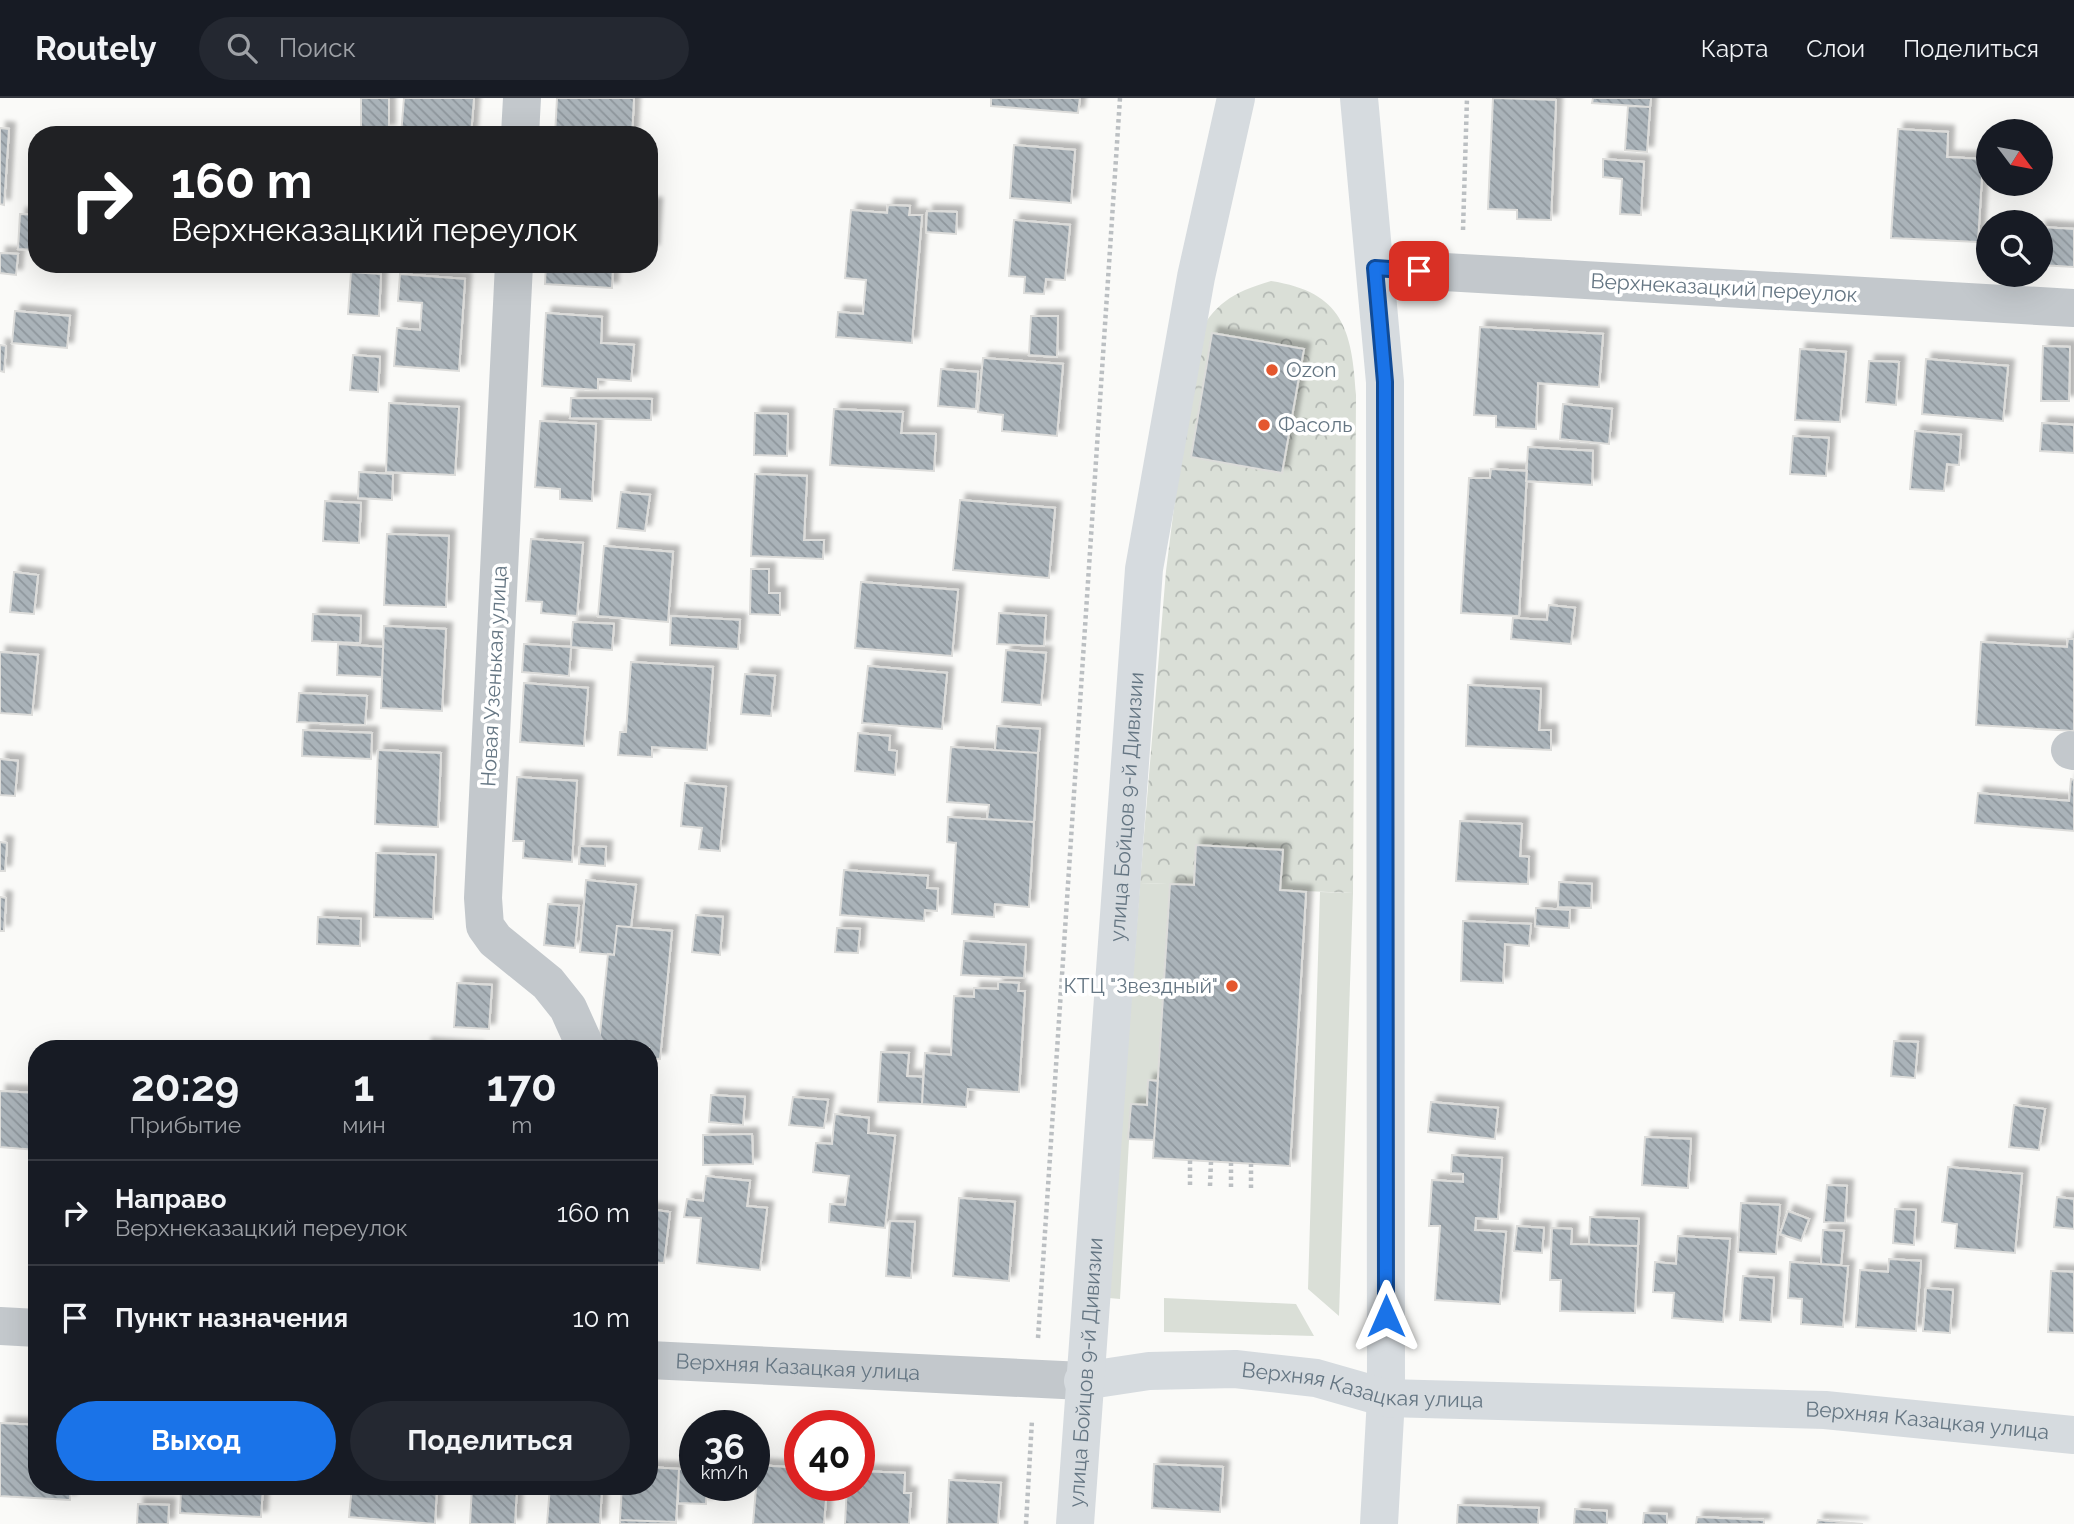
<!DOCTYPE html>
<html lang="ru">
<head>
<meta charset="utf-8">
<style>
  body { margin:0; font-family:Raleway,sans-serif; background:#242831; color:#f1f3f6; height:100vh; display:flex; flex-direction:column; font-size:26px; white-space:nowrap }
  * { box-sizing:border-box; margin:0 }
  p { font-size:23px; color:#9ea1a6 }
  .icon { flex:none; width:38px; height:38px; fill:none; stroke:currentColor; stroke-width:2; stroke-linecap:round; stroke-linejoin:round }
  .map { position:relative; flex:1; overflow:hidden }
  .panel { position:absolute; left:28px; top:942px; width:630px; height:455px; display:flex; flex-direction:column; background:#171b24; border-radius:28px; box-shadow:0 7px 28px #0002 }
  .panel>* { flex:none }
  .banner { position:absolute; left:28px; top:28px; width:630px; height:147px; border-radius:28px; box-shadow:0 7px 28px #0002; background:#202124; color:#fff; overflow:hidden }
  .needle { width:46px; rotate:122deg }
  .controls { position:absolute; left:1976px; top:21px; display:grid; gap:14px }
  .controls a { display:grid; place-items:center; width:77px; height:77px; border-radius:50%; background:#171b24; box-shadow:0 7px 28px #0002; font-size:35px }
  .speed { position:absolute; left:679px; top:1312px; display:flex; gap:14px; font-size:35px; font-weight:700; text-align:center }
  .speed>* { display:grid; place-content:center; width:91px; height:91px; border-radius:50%; background:#171b24; box-shadow:0 7px 28px #0002; line-height:1 }
  .speed small { font-size:18px; font-weight:400 }
  .speed .limit { border:10px solid #d22; background:#fff; color:#111 }
  .pin { position:absolute; display:grid; place-items:center; width:60px; height:60px; color:#fff; margin:-30px; border-radius:14px; box-shadow:0 4px 10px #0006 }
  .me { position:absolute; width:77px; margin:-38px; rotate:0deg; stroke-linejoin:round; filter:drop-shadow(0 0 5px #0008) }
  .turn { display:flex; align-items:center; gap:24px; height:147px; padding:0 28px; font-size:32px }
  .turn .icon { width:91px; height:91px; stroke-width:2.5 }
  .turn b { display:block; font-size:49px; line-height:60px }
  .eta { display:flex; justify-content:space-evenly; align-items:center; height:119px; text-align:center }
  .eta b { font-size:42px; font-weight:700; line-height:49px }
  .action { display:flex; gap:14px; margin-top:auto; padding:14px 28px }
  .action a { flex:1; height:80px; border-radius:42px; background:#1a73e8; color:#fff; font-size:28px; font-weight:700; line-height:80px; text-align:center }
  .action a+a { background:#242831; color:#f1f3f6 }
  ul { padding:0; list-style:none }
  li { display:flex; align-items:center; gap:21px; height:105px; padding:0 28px; border-top:2px solid #363941 }
  li div { flex:1 }
  li b { display:block; font-size:26px }
  li em { font-style:normal }
  header { display:flex; align-items:center; gap:42px; box-sizing:border-box; height:98px; padding:0 35px; background:#171b24; border-bottom:2px solid #363941 }
  header strong { font-size:33px }
  nav { display:flex; gap:38px; margin-inline-start:auto; font-size:24px }
  .search { width:490px; height:63px; background:#242831; display:flex; align-items:center; gap:18px; box-sizing:border-box; padding:0 24px; border-radius:38px; color:#9ea1a6; font-size:26px }
  .map>svg:first-child { display:block }
  .grass { fill:#dadfd7 }
  .park { fill:url(#park-crowns) }
  .building { fill:url(#building-back-hatch); stroke:#dcdcda; stroke-width:2; filter:url(#shadow) }
  .lines { fill:none; stroke-linecap:round; stroke-linejoin:round }
  .path { stroke:#bbbfc2; stroke-width:4.5; stroke-dasharray:3.5 3.5; stroke-linecap:butt }
  .street { stroke:#c3c8cc; stroke-width:38 }
  .secondary { stroke:#d6dbdf; stroke-width:38 }
  .route-casing { stroke:#114b97; stroke-width:18 }
  .route { stroke:#1a73e8; stroke-width:12 }
  .poi-dot { fill:#e4572e; stroke:#fff; stroke-width:2.5 }
  .labels { text-anchor:middle; stroke-width:7; stroke-linejoin:round; paint-order:stroke }
  .street-label { font-size:21px; fill:#657683; stroke:#fff }
  .poi-label { font-size:21px; fill:#657683; stroke:#fff; text-anchor:start }
</style>
</head>
<body>
<header>
<strong>Routely</strong>
<div class="search"><svg class="icon" aria-label="search" viewBox="0 0 24 24"><circle cx="10" cy="10" r="6"/><path d="M15 15l6 6"/></svg>Поиск</div>
<nav><a>Карта</a><a>Слои</a><a>Поделиться</a></nav>
</header>
<div class="map">
<svg width="2074" height="1426" viewBox="0 0 2074 1426">
  <defs>
    <pattern id="park-crowns" width="20" height="18" patternUnits="userSpaceOnUse" patternTransform="scale(1.75)"><rect width="20" height="18" fill="#dadfd7"/><path d="M2 6a3 3 0 1 1 6 0M12 15a3 3 0 1 1 6 0" fill="none" stroke="#b4b9b4"/></pattern>
    <pattern id="building-back-hatch" width="6" height="6" patternUnits="userSpaceOnUse" patternTransform="scale(1.75)"><rect width="6" height="6" fill="#aab3b9"/><path d="M-1 5l2 2M0 0l6 6M5-1l2 2" fill="none" stroke="#8e969c"/></pattern>
    <filter id="shadow"><feDropShadow dx="6" dy="-6" stdDeviation="2" flood-color="#0004"/></filter>
  </defs>
  <rect width="100%" height="100%" fill="#fafaf8"/>
  <path class="grass" d="M1140,785L1170,786L1158,983L1148,982L1147,1007H1131L1120,1201L1109,1200Z
    M1320,794L1353,795L1339,1218L1308,1191Z
    M1164,1200L1296,1206L1314,1238L1164,1234Z"/>
  <path class="park" d="M1271,183C1343,194 1352,232 1356,297L1353,795L1280,792L1282,752L1197,747L1194,787L1140,785L1166,473L1195,242C1215,205 1231,195 1271,183Z"/>
  <path class="building" d="M361,0H389V32L361,33Z
    M404,0H474L471,37H401Z
    M557,0H634L632,37H555Z
    M991,0H1080L1078,15L991,8Z
    M1493,0L1556,2L1551,122L1517,121V112L1488,111Z
    M1593,0H1651L1650,9L1592,5Z
    M1628,8L1650,9L1647,54L1625,52Z
    M0,30L9,31L4,107L0,106Z
    M1898,31L1948,34L1947,59L1983,61L1978,144L1891,140Z
    M1014,47L1075,52L1071,105L1010,100Z
    M1603,61L1644,64L1641,117L1620,116L1622,81L1603,79Z
    M649,106H656L653,152H649Z
    M888,107L910,108L909,117H922L912,245L836,239L838,214L863,216L866,182L845,180L851,112L887,115Z
    M927,113L957,114L956,136L926,134Z
    M20,116L37,117V152L18,151Z
    M1014,122L1070,127L1065,182L1046,181L1044,196L1024,195L1025,179L1009,178Z
    M2040,129L2074,131V169L2040,167Z
    M0,155L18,156L16,177L0,175Z
    M546,166H613L612,190L545,186Z
    M351,174L381,176L379,218L348,216Z
    M400,176L465,181L459,273L394,268L397,230L420,232L422,205L398,203Z
    M15,213L70,218L67,250L12,245Z
    M546,215L602,219L601,245L634,247L631,283L598,281V292L542,288Z
    M1031,218H1058L1057,259L1029,257Z
    M1480,229L1603,236L1599,289L1538,285L1536,331L1496,329V318L1474,317Z
    M1212,235L1304,251L1282,375L1191,359Z
    M0,247L6,248L4,274L0,273Z
    M2043,248L2070,249L2069,303H2041Z
    M1800,251L1846,254L1840,324L1795,322Z
    M353,257L380,259L378,294L350,292Z
    M983,260L1063,266L1057,338L1002,333L1003,317L978,314Z
    M1926,261L2008,268L2003,323L1922,316Z
    M1869,263L1899,264L1896,307L1866,304Z
    M941,271L978,274L976,311L938,308Z
    M571,300L652,301L651,322L570,320Z
    M389,305L459,309L455,377L386,374Z
    M1563,306L1612,311L1609,346L1560,341Z
    M834,311L903,314L901,335L936,336L934,373L830,367Z
    M755,315L788,316L787,358L754,357Z
    M540,323L596,326L592,403L560,401V391L535,389Z
    M2042,325L2074,327V355L2040,353Z
    M1915,333L1961,337L1959,367L1947,366L1944,393L1910,391Z
    M1793,338L1829,340L1826,378L1790,376Z
    M1528,349L1593,353L1592,387L1526,383Z
    M1491,371L1527,373L1519,518L1461,515L1469,380H1490Z
    M359,374L393,376L392,402L358,400Z
    M755,376L807,378L804,442H824L823,461L751,458Z
    M621,394L650,397L645,433L617,430Z
    M960,402L1055,410L1049,480L953,472Z
    M325,403L361,405L359,445L323,443Z
    M387,436L449,438L446,509L384,507Z
    M531,441L583,445L577,518L541,515L542,504L526,503Z
    M604,448L673,454L668,524L598,518Z
    M751,471H769V495H780V517L750,516Z
    M14,474L38,477L34,516L10,514Z
    M861,484L958,492L952,558L855,550Z
    M1549,507L1575,510L1571,546L1511,541L1513,520L1547,522Z
    M999,515L1046,518L1044,548L997,546Z
    M313,516L361,518L360,545L312,543Z
    M671,518L740,522L738,551L670,547Z
    M573,524L614,526L612,552L571,549Z
    M384,528L446,531L442,613L381,610Z
    M2068,541H2074V633L1976,627L1981,544L2067,549Z
    M338,546L383,549L382,579L337,577Z
    M524,546L571,549L569,578L522,574Z
    M1006,552L1046,555L1041,607L1002,604Z
    M0,554L38,557L32,617L0,615Z
    M631,564L713,569L707,652L652,649V659L618,657L620,634H626Z
    M868,568L947,575L942,631L862,625Z
    M745,576L775,578L771,618L741,616Z
    M524,585L588,590L584,648L520,644Z
    M1468,587L1541,591L1539,632H1551V652L1466,648Z
    M299,595L367,598L365,627L297,624Z
    M997,628L1040,631L1038,655L995,652Z
    M303,632L372,635L371,661L302,658Z
    M858,635L890,638L889,652L897,653L895,677L855,673Z
    M951,649L1038,655L1034,724L987,721L989,707L947,704Z
    M378,652L441,655L438,729L375,726Z
    M0,661L18,663L15,698L0,697Z
    M517,679L577,683L572,764L523,760L524,743H513Z
    M2071,681L2074,682V733L1975,725L1978,695L2069,703Z
    M685,685L726,689L720,753L699,751L702,730L681,728Z
    M948,719L1034,724L1029,809L995,806L994,819L952,816L956,745L947,744Z
    M1460,723L1522,726L1520,758L1529,759L1528,786L1456,783Z
    M0,744L7,745L5,773H0Z
    M1196,747L1283,752L1280,792L1306,794L1290,1068L1153,1060L1170,786L1194,787Z
    M580,748L606,749L605,768L579,766Z
    M376,755L436,757L433,821L374,819Z
    M844,772L928,778L927,790L938,791L937,813L925,812L924,823L840,817Z
    M586,782L636,787L631,829L617,828L614,857L580,854Z
    M1559,784L1592,786L1591,810L1558,809Z
    M0,799L6,800L4,833H0Z
    M548,806L579,808L575,850L544,847Z
    M1536,810L1570,812L1569,830L1535,828Z
    M696,817L723,819L720,857L692,854Z
    M318,819L361,821L360,848L317,846Z
    M1463,823L1531,826L1529,848L1505,846L1503,885L1461,883Z
    M617,828L672,833L660,961L649,960V950H615V947L599,946L608,856L614,857Z
    M837,830L860,831L858,855L835,854Z
    M964,843L1026,847L1024,880L961,877Z
    M998,884L1019,885L1018,893H1025L1019,994L968,991L966,1009L922,1006L925,955L951,957L954,898L974,899V890L998,891Z
    M457,885L492,887L489,931L454,929Z
    M1894,943L1918,944L1915,980L1891,978Z
    M426,946L479,950H426Z
    M881,954L909,955L907,978L923,979L922,1006L878,1004Z
    M1148,982L1158,983L1154,1042L1128,1041L1131,1006L1147,1007Z
    M0,993L37,995V1052L0,1049Z
    M711,997L745,999L743,1027L709,1024Z
    M793,999L828,1002L824,1030L789,1027Z
    M1431,1004L1498,1010L1495,1041L1428,1034Z
    M2014,1007L2045,1011L2039,1052L2009,1049Z
    M835,1016L869,1020L868,1035L895,1038L885,1130L829,1124L830,1106L845,1107L849,1078L813,1074L816,1045L832,1046Z
    M752,1036L753,1066L703,1067V1037Z
    M1645,1039L1691,1041L1688,1090L1642,1087Z
    M1452,1057L1502,1060L1498,1121L1476,1120L1475,1132L1506,1134L1500,1206L1435,1202L1440,1128H1429L1432,1082L1463,1084V1076L1451,1075Z
    M1948,1069L2022,1076L2015,1155L1955,1150L1957,1126L1942,1124Z
    M706,1078L750,1083L747,1108L767,1110L760,1172L697,1165L701,1120L684,1119L687,1101L703,1103Z
    M34,1086H37V1112H32Z
    M1827,1087L1847,1088L1845,1125L1824,1124Z
    M2057,1099L2074,1101V1131L2054,1129Z
    M959,1100L1015,1104L1009,1183L953,1178Z
    M1741,1105L1780,1107L1776,1156L1738,1154Z
    M649,1111L670,1114L664,1165L649,1164Z
    M1895,1111L1916,1112L1914,1147L1893,1145Z
    M1788,1113L1809,1121L1801,1143L1780,1136Z
    M1590,1119L1639,1121L1638,1148L1589,1147Z
    M890,1123L915,1124L911,1180L886,1178Z
    M1517,1128L1544,1130L1542,1155L1514,1153Z
    M1552,1130L1572,1131L1571,1146L1638,1148L1635,1215L1560,1213L1561,1182H1550Z
    M1823,1132L1844,1133L1841,1167L1821,1166Z
    M1678,1138L1730,1141L1723,1224L1672,1220L1674,1195L1653,1194L1655,1164L1676,1166Z
    M1889,1161L1921,1163L1916,1233L1856,1229L1860,1172L1888,1174Z
    M1790,1164L1848,1168L1843,1229L1801,1226L1802,1201L1788,1200Z
    M2051,1173L2074,1174V1235L2048,1234Z
    M1743,1178L1774,1180L1771,1224L1740,1222Z
    M1926,1190L1953,1192L1950,1235L1923,1233Z
    M0,1325L37,1327V1388H71L70,1402L0,1398Z
    M1154,1366L1223,1369L1220,1414L1152,1410Z
    M758,1367L800,1370V1388H827L824,1426H753Z
    M649,1369L679,1371L676,1424L620,1422L622,1388H649Z
    M679,1371H695V1388H707L706,1406L678,1405Z
    M859,1373L905,1375L904,1395H911L909,1426H845L847,1388H859Z
    M949,1382L1001,1385L998,1426H947Z
    M169,1388H263L261,1419L180,1415L181,1393H169Z
    M352,1388H437L435,1426L349,1419Z
    M472,1388H517L515,1426H470Z
    M550,1388H602L600,1426H547Z
    M138,1406L169,1407L168,1426H137Z
    M1458,1407L1539,1410L1538,1426H1457Z
    M1575,1411L1607,1413V1426H1574Z
    M1644,1415L1667,1416V1426H1643Z
    M1697,1419L1764,1422V1426H1696Z
    M620,1422L676,1424V1426H620Z
    M1818,1422L1863,1426H1817Z"/>
  <g class="lines">
    <path class="path" d="M1463,132L1467,0
      M1190,1087V1062
      M1210,1088L1211,1064
      M1231,1089V1065
      M1251,1090V1066
      M1038,1240L1120,0
      M1026,1426L1032,1322"/>
    <g class="street">
      <path d="M520,37L522,0"/>
      <path d="M514,166L483,800L485,828L495,842L548,885L568,910L586,950"/>
      <path d="M1375,170L2074,210"/>
      <path d="M2070,652L2074,653"/>
      <path d="M0,1228L37,1230"/>
      <path id="s1" d="M649,1262L1083,1283"/>
    </g>
    <g class="secondary">
      <path d="M1359,0L1385,284L1386,1300L1379,1426"/>
      <path id="s2" d="M1083,1283L1149,1273L1235,1271L1316,1280L1386,1300L1825,1312L2074,1337"/>
      <path id="s3" d="M1075,1426L1144,471L1196,179L1236,0"/>
    </g>
  </g>
  <g class="lines">
    <defs>
      <path id="route" d="M1386,1218L1385,284L1375,170L1419,173"/>
    </defs>
    <use href="#route" class="route-casing"/>
    <use href="#route" class="route"/>
  </g>
  <g class="poi-dot">
    <circle cx="1272" cy="272" r="7"/>
    <circle cx="1264" cy="327" r="7"/>
    <circle cx="1232" cy="888" r="7"/>
  </g>
  <g class="labels">
    <g class="street-label">
      <text transform="translate(1724 190) rotate(3)" y="7">Верхнеказацкий переулок</text>
      <text transform="translate(494 578) rotate(-87)" y="7">Новая Узенькая улица</text>
      <text dy="7" stroke="none"><textPath href="#s3" startOffset="719">улица Бойцов 9-й Дивизии</textPath></text>
      <text dy="7" stroke="none"><textPath href="#s1" startOffset="149">Верхняя Казацкая улица</textPath></text>
      <text dy="7" stroke="none"><textPath href="#s3" startOffset="152">улица Бойцов 9-й Дивизии</textPath></text>
      <text dy="7" stroke="none"><textPath href="#s2" startOffset="282">Верхняя Казацкая улица</textPath></text>
      <text dy="7" stroke="none"><textPath href="#s2" startOffset="849">Верхняя Казацкая улица</textPath></text>
    </g>
    <g class="poi-label">
      <text x="1286" y="279">Ozon</text>
      <text x="1278" y="334">Фасоль</text>
      <text x="1218" y="895" text-anchor="end">КТЦ "Звездный"</text>
    </g>
  </g>
</svg>
<div class="controls">
<a><svg class="needle" viewBox="-14 -14 28 28"><path d="M0-13l5 13h-10z" fill="#e53935"/><path d="M0 13l5-13h-10z" fill="#9ea1a6"/></svg></a>
<a><svg class="icon" aria-label="search" viewBox="0 0 24 24"><circle cx="10" cy="10" r="6"/><path d="M15 15l6 6"/></svg></a>
</div>
<div class="speed"><div>36<small>km/h</small></div><div class="limit">40</div></div>
<div class="pin" style="left:1419px;top:173px;background:#d93025"><svg class="icon" aria-label="arrive" viewBox="0 0 24 24"><path d="M6 21V4h12l-3 4 3 4H6"/></svg></div>
<svg class="me" style="left:1386px;top:1218px" viewBox="-20 -20 40 40"><path d="M0-17L14 15 0 8-14 15z" fill="#1a73e8" stroke="#fff" stroke-width="4"/></svg>
<div class="banner">
<div class="turn"><svg class="icon" aria-label="right" viewBox="0 0 24 24"><path d="M7 20v-9h11M14 6l5 5-5 5"/></svg><div><b>160 m</b>Верхнеказацкий переулок</div></div>
</div>
<section class="panel">
<div class="eta">
<div><b>20:29</b><p>Прибытие</p></div>
<div><b>1</b><p>мин</p></div>
<div><b>170</b><p>m</p></div>
</div>
<ul>
<li><svg class="icon" aria-label="right" viewBox="0 0 24 24"><path d="M7 20v-9h11M14 6l5 5-5 5"/></svg><div><b>Направо</b><p>Верхнеказацкий переулок</p></div><em>160 m</em></li>
<li><svg class="icon" aria-label="arrive" viewBox="0 0 24 24"><path d="M6 21V4h12l-3 4 3 4H6"/></svg><div><b>Пункт назначения</b></div><em>10 m</em></li>
</ul>
<div class="action"><a>Выход</a><a>Поделиться</a></div>
</section>
</div>
</body>
</html>
